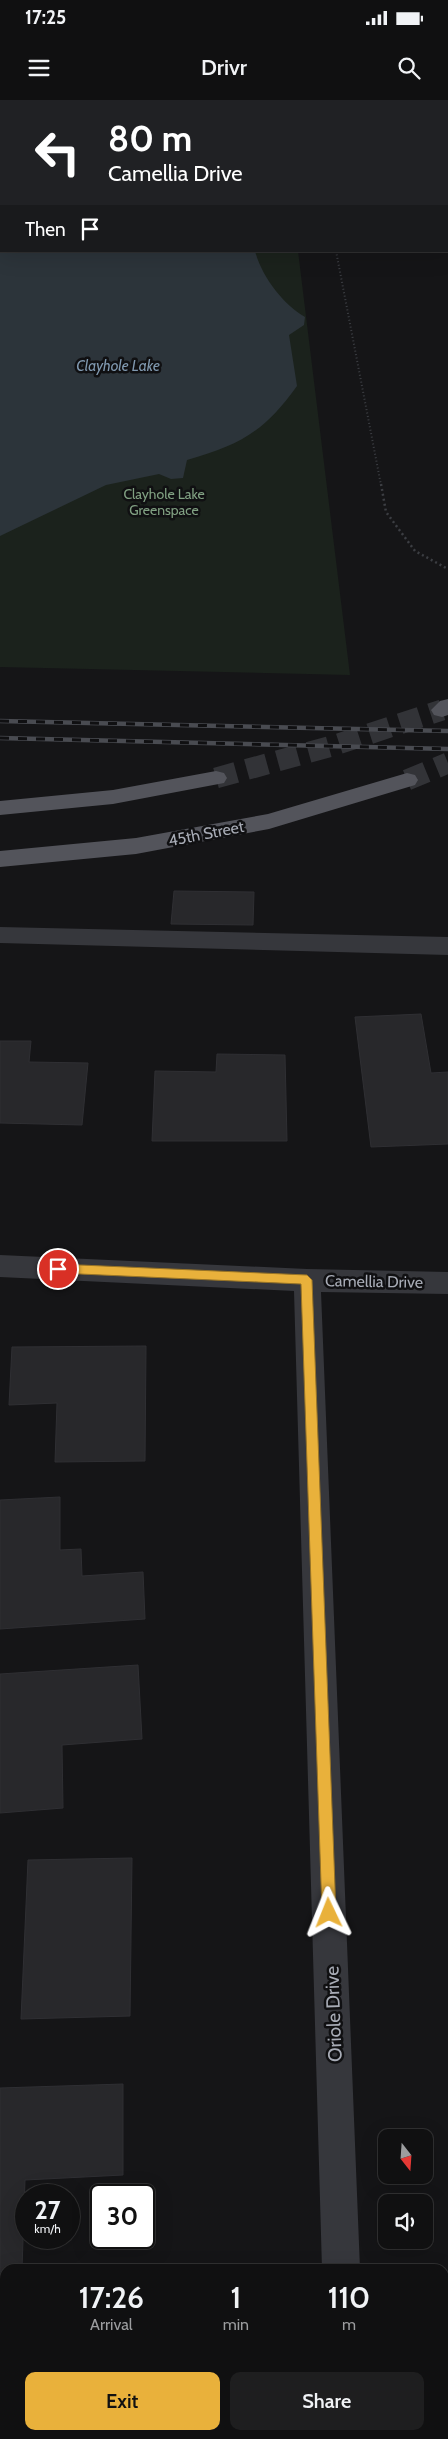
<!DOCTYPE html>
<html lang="en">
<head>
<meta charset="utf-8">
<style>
  body { margin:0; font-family:Cabin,sans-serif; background:#1e1e1f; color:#f1f3f6; height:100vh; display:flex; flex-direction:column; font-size:19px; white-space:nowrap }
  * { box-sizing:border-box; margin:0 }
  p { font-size:16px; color:#9c9d9f }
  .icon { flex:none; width:28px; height:28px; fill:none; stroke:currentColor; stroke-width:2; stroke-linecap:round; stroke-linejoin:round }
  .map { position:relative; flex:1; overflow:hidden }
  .side { position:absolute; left:0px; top:2164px; width:449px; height:176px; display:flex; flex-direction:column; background:#101011; border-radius:15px 15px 0 0; box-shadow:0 5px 20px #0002,0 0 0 1px #303031 }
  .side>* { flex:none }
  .guide { position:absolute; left:0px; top:0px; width:449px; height:152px; box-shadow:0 5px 20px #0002,0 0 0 1px #303031; background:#202124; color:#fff; overflow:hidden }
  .needle { width:32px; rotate:163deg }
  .fabs { position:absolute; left:378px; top:2029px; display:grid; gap:10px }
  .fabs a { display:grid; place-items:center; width:55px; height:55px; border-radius:10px; background:#101011; box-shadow:0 5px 20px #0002,0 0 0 1px #303031; font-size:25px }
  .speed { position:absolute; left:15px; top:2084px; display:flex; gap:10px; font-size:25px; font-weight:700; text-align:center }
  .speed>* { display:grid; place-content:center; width:65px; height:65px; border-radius:50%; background:#101011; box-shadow:0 5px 20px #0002,0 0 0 1px #303031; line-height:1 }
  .speed small { font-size:12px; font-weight:400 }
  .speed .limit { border:2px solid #111; border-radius:8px; background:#fff; color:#111 }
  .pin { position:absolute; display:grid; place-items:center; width:42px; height:42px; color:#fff; margin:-21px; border:2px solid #fff; border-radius:50%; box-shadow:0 1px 5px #0007 }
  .me { position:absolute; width:55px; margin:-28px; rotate:358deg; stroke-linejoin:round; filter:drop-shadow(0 0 4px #0008) }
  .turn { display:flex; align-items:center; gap:18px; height:105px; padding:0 25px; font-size:22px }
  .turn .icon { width:65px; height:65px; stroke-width:2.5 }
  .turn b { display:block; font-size:35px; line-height:42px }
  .then { display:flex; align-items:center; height:48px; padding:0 25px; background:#0003; gap:10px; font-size:19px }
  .eta { display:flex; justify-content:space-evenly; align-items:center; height:85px; text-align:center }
  .eta b { font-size:30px; font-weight:600; line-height:35px }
  .button { display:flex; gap:10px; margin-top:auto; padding:10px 25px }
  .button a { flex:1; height:58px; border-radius:10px; background:#e9b13b; color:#111; font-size:20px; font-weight:600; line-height:58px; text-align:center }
  .button a+a { background:#1e1e1f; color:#f1f3f6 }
  .status { display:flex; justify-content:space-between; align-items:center; height:35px; padding:0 25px; background:#101011; direction:ltr }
  .status svg { height:14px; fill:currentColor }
  header { display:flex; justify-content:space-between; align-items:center; height:65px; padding:0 25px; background:#101011; font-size:22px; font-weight:600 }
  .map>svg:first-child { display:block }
  .green { fill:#1b221c }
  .water { fill:#2c343a }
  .building { fill:#28282b; stroke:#2f2f33 }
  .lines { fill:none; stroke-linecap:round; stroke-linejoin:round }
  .major-tunnel { stroke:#323337; stroke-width:21; stroke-dasharray:21 11; stroke-linecap:butt }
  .path-far1 { stroke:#3c3e43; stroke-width:2; stroke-dasharray:1 2.5; stroke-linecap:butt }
  .path { stroke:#3c3e43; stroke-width:2.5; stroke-dasharray:2 3; stroke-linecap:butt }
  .minor { fill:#36373c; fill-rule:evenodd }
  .major { fill:#53545b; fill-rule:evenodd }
  .rail-casing { stroke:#494b51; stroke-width:4.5 }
  .rail { stroke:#101012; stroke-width:3; stroke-dasharray:9; stroke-linecap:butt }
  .route { fill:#e9b13b; stroke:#977326 }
  .labels { text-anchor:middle; stroke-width:5; stroke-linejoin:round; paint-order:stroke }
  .far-park-label { font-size:14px; fill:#80a082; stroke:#101012 }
  .far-water-label { font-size:15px; font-style:italic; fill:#8099b0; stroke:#101012 }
  .street-label { font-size:16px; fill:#a8acb6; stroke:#101012 }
  .near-street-label { font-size:19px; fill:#a8acb6; stroke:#101012 }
</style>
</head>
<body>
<div class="status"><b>17:25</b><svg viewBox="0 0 49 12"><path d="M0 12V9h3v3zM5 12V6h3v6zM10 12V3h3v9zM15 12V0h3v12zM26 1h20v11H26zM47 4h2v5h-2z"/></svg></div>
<header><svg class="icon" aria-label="menu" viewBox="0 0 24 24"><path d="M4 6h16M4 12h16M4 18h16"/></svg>Drivr<svg class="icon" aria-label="search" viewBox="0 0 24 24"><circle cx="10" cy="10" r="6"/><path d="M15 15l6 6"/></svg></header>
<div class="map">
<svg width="448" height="2339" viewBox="0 0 448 2339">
  <rect width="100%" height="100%" fill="#151517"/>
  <path class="green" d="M0,0H280L1,1V151H298L350,575L0,567Z"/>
  <path class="water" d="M0,0H222L1,1V151H255C262,177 283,204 305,217L304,225L289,235L297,286C264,332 240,345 187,360L183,378L171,379L159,374L106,385L0,436Z"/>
  <path class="building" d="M174,791L254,792L253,825L171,824Z
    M421,914L431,973L448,972V1044L371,1047L355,917Z
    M0,941H31L29,962L88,963L82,1025L0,1023Z
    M217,954L285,955L287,1041H152L155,971L216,972Z
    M146,1246L145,1361L55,1362L57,1303L9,1305L12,1247Z
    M60,1397V1450L81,1449L82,1476L143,1472L145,1519L0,1529V1400Z
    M138,1565L142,1639L62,1645L63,1708L0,1713V1574Z
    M132,1758L130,1916L21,1919L28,1760Z
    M123,1984V2075L25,2080L22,2169H5V2172H0V1988Z
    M0,2237H5V2335H119V2339H0Z"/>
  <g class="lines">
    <path class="major-tunnel" d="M216,678L332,646L442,610
      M407,680L448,663"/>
    <path class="path-far1" d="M336,151L381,385"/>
    <path class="path" d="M381,384L386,412L415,451L448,469"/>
    <path class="minor" d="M0,827L448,837V855L0,843Z
      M0,1155L307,1169L448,1172V1194L321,1192L360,2169H322L294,1191L0,1177Z
      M327,2335H367V2339H327Z"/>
    <path class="major" d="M448,599V615L442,617L434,615L431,610L440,601Z
      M216,671L224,673L227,678L224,683L113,704L0,715V701L113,690Z
      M407,673L415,675L418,680L415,685L269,729L136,754L0,767V751L136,738L268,714Z"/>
    <defs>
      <path id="rail" d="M0,621L448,631
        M0,638L448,649"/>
    </defs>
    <use href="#rail" class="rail-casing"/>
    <use href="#rail" class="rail"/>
  </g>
  <path class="route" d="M58,1164L307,1175L312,1180L336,1813L334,1818L329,1820L324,1818L322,1813L301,1184L58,1173L52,1169Z"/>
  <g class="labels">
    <g class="far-park-label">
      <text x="164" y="399">Clayhole Lake<tspan x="164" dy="16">Greenspace</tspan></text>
    </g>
    <g class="far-water-label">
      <text x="118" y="271">Clayhole Lake</text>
    </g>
    <g class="street-label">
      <text transform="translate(206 733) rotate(-11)" y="6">45th Street</text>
      <text transform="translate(374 1181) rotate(1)" y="6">Camellia Drive</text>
    </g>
    <g class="near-street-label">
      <text transform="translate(333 1914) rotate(-92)" y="7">Oriole Drive</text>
    </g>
  </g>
</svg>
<div class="fabs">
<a><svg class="needle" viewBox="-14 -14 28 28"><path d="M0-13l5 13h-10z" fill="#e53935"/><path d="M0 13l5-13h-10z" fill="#9c9d9f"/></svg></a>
<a><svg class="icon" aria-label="sound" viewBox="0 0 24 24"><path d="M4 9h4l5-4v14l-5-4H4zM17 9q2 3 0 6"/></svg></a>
</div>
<div class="speed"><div>27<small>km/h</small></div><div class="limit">30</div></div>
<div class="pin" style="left:58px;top:1169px;background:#d93025"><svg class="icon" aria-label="arrive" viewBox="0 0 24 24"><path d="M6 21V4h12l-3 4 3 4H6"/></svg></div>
<svg class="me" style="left:329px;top:1813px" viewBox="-20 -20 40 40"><path d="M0-17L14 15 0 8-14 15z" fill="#e9b13b" stroke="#fff" stroke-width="4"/></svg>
<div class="guide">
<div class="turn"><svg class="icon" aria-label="left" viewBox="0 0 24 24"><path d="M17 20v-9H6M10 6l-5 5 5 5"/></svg><div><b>80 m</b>Camellia Drive</div></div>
<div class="then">Then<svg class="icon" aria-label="arrive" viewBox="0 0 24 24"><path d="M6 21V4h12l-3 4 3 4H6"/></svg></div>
</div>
<section class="side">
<div class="eta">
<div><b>17:26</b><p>Arrival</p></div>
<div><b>1</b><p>min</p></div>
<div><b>110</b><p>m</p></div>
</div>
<div class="button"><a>Exit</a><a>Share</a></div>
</section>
</div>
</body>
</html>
